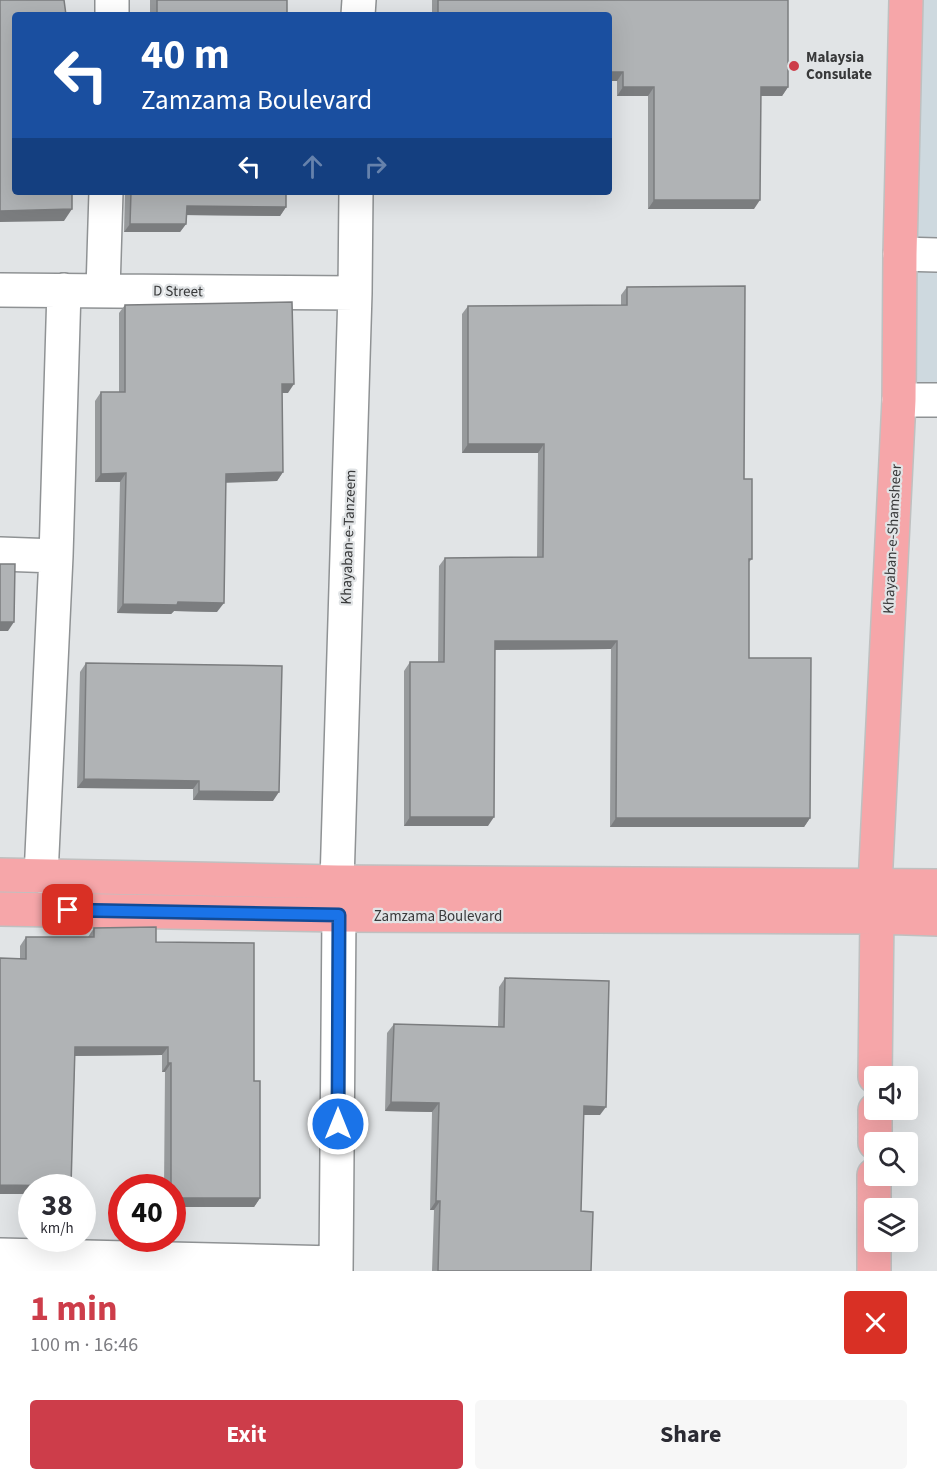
<!DOCTYPE html>
<html lang="en">
<head>
<meta charset="utf-8">
<style>
  body { margin:0; font-family:"Source Sans 3",sans-serif; background:#f7f7f7; color:#2b2b33; height:100vh; display:flex; flex-direction:column; font-size:22px; white-space:nowrap }
  * { box-sizing:border-box; margin:0 }
  p { font-size:20px; color:#7c7c81 }
  .icon { flex:none; width:33px; height:33px; fill:none; stroke:currentColor; stroke-width:2; stroke-linecap:round; stroke-linejoin:round }
  .map { position:relative; height:1271px; overflow:hidden }
  .side { display:flex; flex-direction:column; background:#fff; flex:1 }
  .side>* { flex:none }
  .top-card { position:absolute; left:12px; top:12px; width:600px; height:183px; border-radius:6px; box-shadow:0 6px 24px #0002; background:#1a4fa0; color:#fff; overflow:hidden }
  .tools { position:absolute; left:864px; top:1066px; display:grid; gap:12px }
  .tools a { display:grid; place-items:center; width:54px; height:54px; border-radius:6px; background:#fff; box-shadow:0 6px 24px #0002; font-size:30px }
  .speed { position:absolute; left:18px; top:1174px; display:flex; gap:12px; font-size:30px; font-weight:700; text-align:center }
  .speed>* { display:grid; place-content:center; width:78px; height:78px; border-radius:50%; background:#fff; box-shadow:0 6px 24px #0002; line-height:1 }
  .speed small { font-size:15px; font-weight:400 }
  .speed .limit { border:9px solid #d22; background:#fff; color:#111 }
  .pin { position:absolute; display:grid; place-items:center; width:51px; height:51px; color:#fff; margin:-26px; border-radius:12px; box-shadow:0 3px 9px #0006 }
  .me { position:absolute; width:66px; margin:-33px; rotate:0deg; stroke-linejoin:round; filter:drop-shadow(0 0 4px #0008) }
  .turn { display:flex; align-items:center; gap:21px; height:126px; padding:0 30px; font-size:27px }
  .turn .icon { width:78px; height:78px; stroke-width:2.5 }
  .turn b { display:block; font-size:42px; line-height:51px }
  .lanes { display:flex; align-items:center; height:57px; padding:0 30px; background:#0003; justify-content:center; gap:30px; direction:ltr }
  .lanes .off { opacity:.35 }
  .round { display:grid; place-items:center; flex:none; width:63px; height:63px; border-radius:6px; background:#f7f7f7 }
  .head { display:flex; align-items:center; justify-content:space-between; height:102px; padding:0 30px }
  h1 { font-size:36px; font-weight:700; line-height:45px; color:#cd3d4a }
  .action { display:flex; gap:12px; margin-top:auto; padding:12px 30px }
  .action a { flex:1; height:69px; border-radius:6px; background:#cd3d4a; color:#fff; font-size:24px; font-weight:700; line-height:69px; text-align:center }
  .action a+a { background:#f7f7f7; color:#2b2b33 }
  .map>svg:first-child { display:block }
  .built { fill:#ced9df }
  .lines { fill:none; stroke-linecap:round; stroke-linejoin:round }
  .minor-casing { stroke:#8f9294; stroke-width:36 }
  .major-casing { stroke:#bfc0c0; stroke-width:36 }
  .minor { stroke:#fff; stroke-width:33 }
  .major { stroke:#f6a6a9; stroke-width:33 }
  .wall { fill:#979a9c }
  .shaded-wall { fill:#7b7d7f }
  .building { fill:#b0b3b5; stroke:#7b7d7f; stroke-width:1.5 }
  .route-casing { stroke:#114b97; stroke-width:15 }
  .route { stroke:#1a73e8; stroke-width:10 }
  .poi-dot { fill:#cd3d4a; stroke:#e1e4e6; stroke-width:2 }
  .labels { text-anchor:middle; stroke-width:4.5; stroke-linejoin:round; paint-order:stroke }
  .poi-label { font-size:15px; font-weight:bold; fill:#38393a; stroke:#e1e4e6; text-anchor:start }
  .street-label { font-size:15px; fill:#38393a; stroke:#e1e4e6 }
</style>
</head>
<body>
<div class="map">
<svg width="937" height="1271" viewBox="0 0 937 1271">
  <rect width="100%" height="100%" fill="#e1e4e6"/>
  <path class="built" d="M907,0H937V400H899Z"/>
  <g class="lines">
    <defs>
      <path id="minor" d="M112,15V0
        M358,15L359,0
        M900,254L937,255
        M0,290L355,293
        M103,290L106,192
        M899,400H937
        M0,554L56,556
        M41,876L56,556L64,290
        M337,882L355,293L356,192
        M0,1255L336,1263
        M336,1271L339,915"/>
      <path id="major" d="M0,875L337,882L937,886
        M0,909L339,915L877,917L937,919
        M875,1077L877,917L875,885L899,400L900,254L906,0
        M875,1143V1110
        M874,1271V1175"/>
    </defs>
    <use href="#minor" class="minor-casing"/>
    <use href="#major" class="major-casing"/>
    <use href="#minor" class="minor"/>
    <use href="#major" class="major"/>
  </g>
  <path class="wall" d="M150,0H287V15H150Z
    M432,0H788V87L782,96H761L754,209H648V96H617V81H609V15H432Z
    M125,192H286V207L280,216L187,215L186,224L180,232H124Z
    M627,287L744,479L752,559L749,562V658L810,818L804,827H610L611,649L495,650L488,826H404V671L410,662H438L439,566L445,558L537,557L538,453H462V314L468,306L621,305V295Z
    M125,305L288,393H282L283,472L277,481L226,482L217,612L174,611L171,614L117,613L120,482H95V401L101,392H119V313Z
    M86,663L273,801L193,800V789L77,788L80,672Z
    M94,928L156,942L254,1081L260,1198L254,1207H172V1188H164L165,1072H162V1055L75,1056L71,1186L70,1188H32V1194H0L20,959V946L26,937H88Z
    M505,978L600,1115H584L581,1211L591,1271H432L434,1210H430L432,1112L385,1111L387,1033L394,1024L498,1027L499,987Z"/>
  <path class="shaded-wall" d="M609,72H623L617,81H609Z
    M623,87H654L648,96H617Z
    M761,87H788L782,96H755Z
    M442,192H539L537,194H440Z
    M654,200H760L754,209H648Z
    M187,206L286,207L280,216L180,215Z
    M72,209L64,221L0,222V211Z
    M130,224H186L180,232H124Z
    M282,384H294L288,393H275Z
    M468,444H544L538,453H462Z
    M283,472L277,481L220,483L226,474Z
    M126,473L120,482H95L101,474Z
    M178,602L224,603L217,612L174,611L171,614L117,613L123,604Z
    M0,622H14L8,631H0Z
    M495,641H617L611,649L489,650Z
    M84,779L199,781L193,789L77,788Z
    M199,791L279,792L273,801L193,800Z
    M410,817H494L488,826H404Z
    M616,818H810L804,827H610Z
    M75,1047H168L162,1055L69,1056Z
    M168,1063H171L165,1072H162Z
    M391,1102L439,1103L432,1112L385,1111Z
    M584,1106L606,1107L600,1115H578Z
    M0,1185L71,1186L70,1188H32V1194H0Z
    M172,1198H260L254,1207H172Z
    M436,1201H440L434,1210H430Z"/>
  <path class="building" d="M0,0H64L66,15H15V192H72V209L0,211Z
    M157,0H287V15H157Z
    M438,0H788V87H761L760,200H654V87H623V72H609V15H438Z
    M131,192H286V207L187,206L186,224H130Z
    M745,286L744,479H752V559H749V658H811L810,818H616L617,641H495L494,817H410V662H444L445,558L543,557L544,444H468V306L627,305V287Z
    M292,302L294,384H282L283,472L226,474L224,603L178,602L177,605L123,604L126,473L101,474V392H125V305Z
    M0,564H15L14,622H0Z
    M86,663L282,666L279,792L199,791V781L84,779Z
    M156,927V942L254,943V1081H260V1198H172V1188H171V1063H168V1047H75L71,1186L0,1185V958L26,959V937H94V928Z
    M505,978L609,981L606,1107L584,1106L581,1211L593,1212L591,1271H438L440,1201H436L439,1103L391,1102L394,1024L504,1027Z"/>
  <g class="lines">
    <defs>
      <path id="route" d="M68,910L339,915L338,1124"/>
    </defs>
    <use href="#route" class="route-casing"/>
    <use href="#route" class="route"/>
  </g>
  <circle class="poi-dot" cx="794" cy="66" r="6"/>
  <g class="labels">
    <g class="poi-label">
      <text x="806" y="62">Malaysia<tspan x="806" dy="17">Consulate</tspan></text>
    </g>
    <g class="street-label">
      <text transform="translate(178 291) rotate(1)" y="5">D Street</text>
      <text transform="translate(348 537) rotate(-88)" y="5">Khayaban-e-Tanzeem</text>
      <text transform="translate(892 539) rotate(-87)" y="5">Khayaban-e-Shamsheer</text>
      <text x="438" y="921">Zamzama Boulevard</text>
    </g>
  </g>
</svg>
<div class="tools">
<a><svg class="icon" aria-label="sound" viewBox="0 0 24 24"><path d="M4 9h4l5-4v14l-5-4H4zM17 9q2 3 0 6"/></svg></a>
<a><svg class="icon" aria-label="search" viewBox="0 0 24 24"><circle cx="10" cy="10" r="6"/><path d="M15 15l6 6"/></svg></a>
<a><svg class="icon" aria-label="layers" viewBox="0 0 24 24"><path d="M12 4l9 5-9 5-9-5zM3 14l9 5 9-5"/></svg></a>
</div>
<div class="speed"><div>38<small>km/h</small></div><div class="limit">40</div></div>
<div class="pin" style="left:68px;top:910px;background:#d93025"><svg class="icon" aria-label="arrive" viewBox="0 0 24 24"><path d="M6 21V4h12l-3 4 3 4H6"/></svg></div>
<svg class="me" style="left:338px;top:1124px" viewBox="-20 -20 40 40"><circle r="17" fill="#1a73e8" stroke="#fff" stroke-width="3"/><path d="M0-11L8 9 0 5-8 9z" fill="#fff"/></svg>
<div class="top-card">
<div class="turn"><svg class="icon" aria-label="left" viewBox="0 0 24 24"><path d="M17 20v-9H6M10 6l-5 5 5 5"/></svg><div><b>40 m</b>Zamzama Boulevard</div></div>
<div class="lanes"><svg class="icon" aria-label="left" viewBox="0 0 24 24"><path d="M17 20v-9H6M10 6l-5 5 5 5"/></svg><svg class="icon off" aria-label="ahead" viewBox="0 0 24 24"><path d="M12 20V5M6 11l6-6 6 6"/></svg><svg class="icon off" aria-label="right" viewBox="0 0 24 24"><path d="M7 20v-9h11M14 6l5 5-5 5"/></svg></div>
</div>
</div>
<section class="side">
<div class="head"><div><h1>1 min</h1><p>100 m · 16:46</p></div><a class="round" style="background:#d93025;color:#fff"><svg class="icon" aria-label="close" viewBox="0 0 24 24"><path d="M6 6l12 12M18 6L6 18"/></svg></a></div>
<div class="action"><a>Exit</a><a>Share</a></div>
</section>
</body>
</html>
